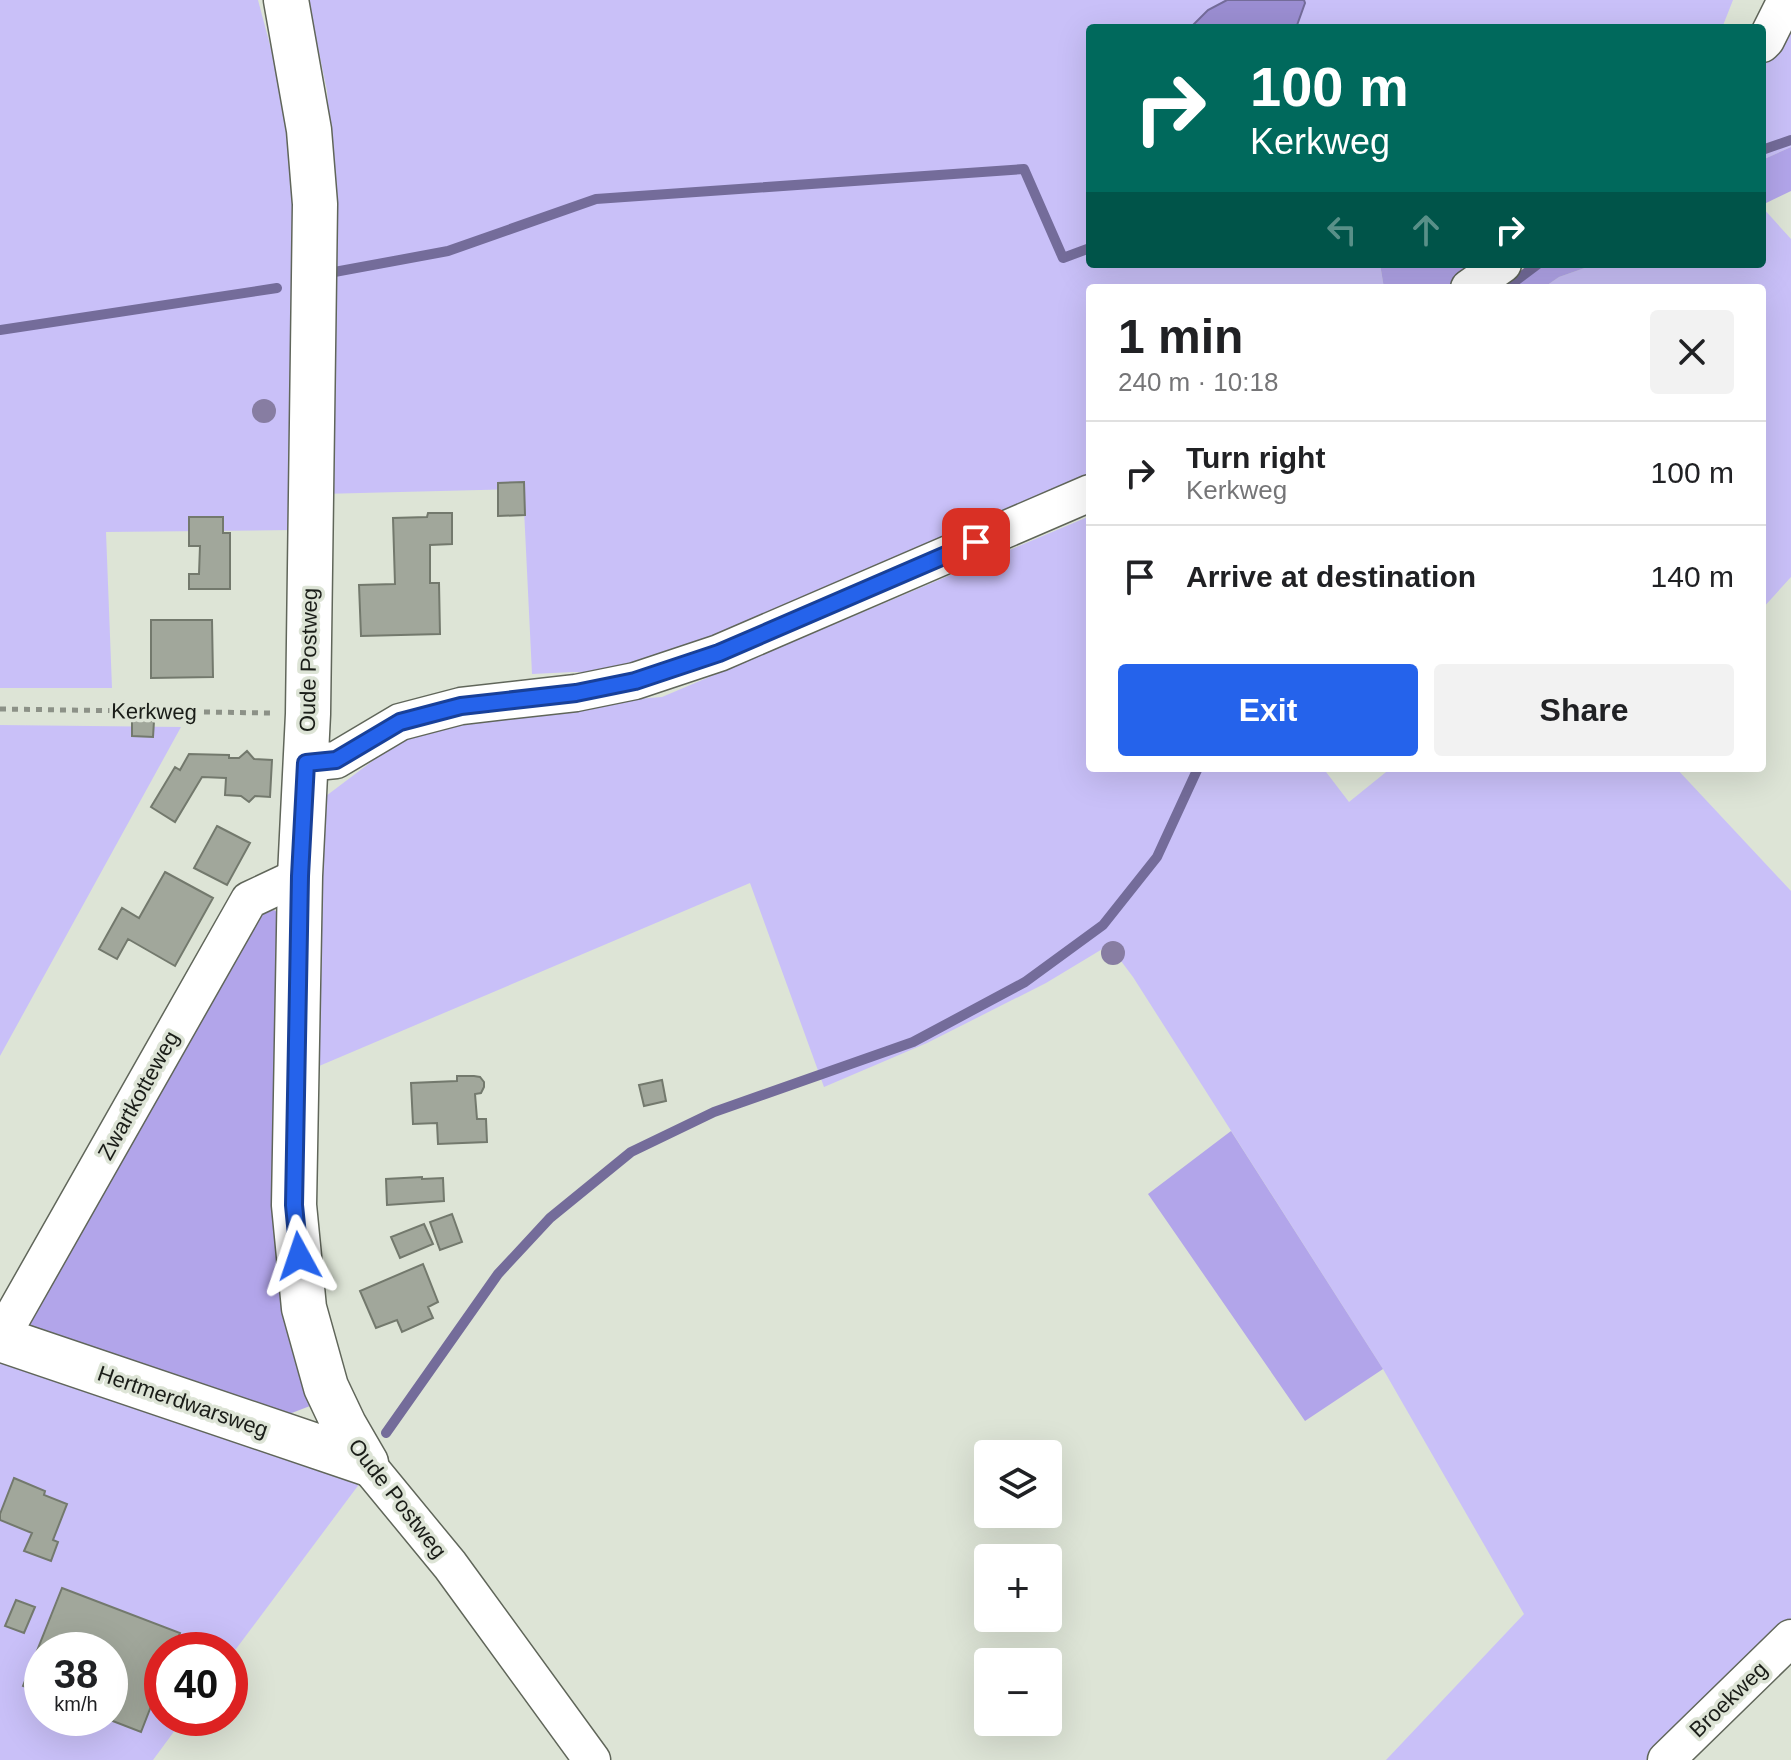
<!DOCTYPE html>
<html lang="en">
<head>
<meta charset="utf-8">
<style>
  body { margin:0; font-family:Helvetica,sans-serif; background:#f2f2f2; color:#202124; height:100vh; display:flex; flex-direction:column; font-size:30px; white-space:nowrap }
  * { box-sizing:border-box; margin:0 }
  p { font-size:26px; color:#757577 }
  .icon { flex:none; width:44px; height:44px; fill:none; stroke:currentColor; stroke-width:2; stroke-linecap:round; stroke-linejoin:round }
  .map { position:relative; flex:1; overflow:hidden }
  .sheet { position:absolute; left:1086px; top:284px; width:680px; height:488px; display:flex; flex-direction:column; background:#fff; border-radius:8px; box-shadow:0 8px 32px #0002 }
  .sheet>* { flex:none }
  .banner { position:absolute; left:1086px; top:24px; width:680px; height:244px; border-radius:8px; box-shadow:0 8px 32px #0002; background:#00695c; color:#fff; overflow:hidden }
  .controls { position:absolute; left:974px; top:1440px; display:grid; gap:16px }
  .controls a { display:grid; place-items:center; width:88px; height:88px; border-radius:8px; background:#fff; box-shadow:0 8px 32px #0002; font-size:40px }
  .speed { position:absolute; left:24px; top:1632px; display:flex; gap:16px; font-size:40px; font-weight:700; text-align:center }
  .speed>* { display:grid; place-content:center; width:104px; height:104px; border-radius:50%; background:#fff; box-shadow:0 8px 32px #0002; line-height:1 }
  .speed small { font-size:20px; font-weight:400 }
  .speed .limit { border:12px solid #d22; background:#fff; color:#111 }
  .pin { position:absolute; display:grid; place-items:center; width:68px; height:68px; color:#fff; margin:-34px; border-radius:16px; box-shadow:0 4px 12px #0006 }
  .me { position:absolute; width:88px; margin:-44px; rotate:355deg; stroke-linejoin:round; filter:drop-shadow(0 0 6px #0008) }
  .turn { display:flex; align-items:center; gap:28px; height:168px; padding:0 32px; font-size:36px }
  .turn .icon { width:104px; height:104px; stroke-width:2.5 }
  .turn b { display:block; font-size:56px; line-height:68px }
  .lanes { display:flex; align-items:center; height:76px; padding:0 32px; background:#0003; justify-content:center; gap:40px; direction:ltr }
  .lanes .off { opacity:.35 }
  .round { display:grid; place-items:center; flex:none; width:84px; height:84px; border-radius:8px; background:#f2f2f2 }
  .summary { display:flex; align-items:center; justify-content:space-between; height:136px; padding:0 32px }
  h1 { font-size:48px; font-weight:600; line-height:60px }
  .cta { display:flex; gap:16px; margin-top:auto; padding:16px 32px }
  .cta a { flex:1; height:92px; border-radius:8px; background:#2563eb; color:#fff; font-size:32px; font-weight:600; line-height:92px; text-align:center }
  .cta a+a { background:#f2f2f2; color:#202124 }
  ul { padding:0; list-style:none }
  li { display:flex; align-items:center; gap:24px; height:104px; padding:0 32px; border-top:2px solid #e0e0e0 }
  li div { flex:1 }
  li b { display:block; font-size:30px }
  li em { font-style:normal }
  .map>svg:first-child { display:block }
  .green { fill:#c9c0f8; fill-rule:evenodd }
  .forest { fill:#b2a5ea }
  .water { fill:#9b8ed2; stroke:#746c9a; stroke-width:2 }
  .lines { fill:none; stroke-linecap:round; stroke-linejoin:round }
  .stream { stroke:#746c9a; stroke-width:10 }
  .building { fill:#a1a79b; stroke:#73796d; stroke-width:2 }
  .street-casing { stroke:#60665a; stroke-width:39 }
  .secondary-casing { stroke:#60665a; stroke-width:47 }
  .path { stroke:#8c9187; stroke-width:5; stroke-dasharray:6 6; stroke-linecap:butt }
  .street { stroke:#fff; stroke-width:36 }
  .secondary { stroke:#fff; stroke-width:44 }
  .tree { fill:#877da2 }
  .route-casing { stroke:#184099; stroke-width:20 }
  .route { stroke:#2563eb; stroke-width:14 }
  .labels { text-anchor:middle; stroke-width:7; stroke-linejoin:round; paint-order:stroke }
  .street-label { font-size:22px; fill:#1a1d18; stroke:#dde4d6 }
</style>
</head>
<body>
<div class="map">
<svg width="1791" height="1760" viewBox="0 0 1791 1760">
  <rect width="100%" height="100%" fill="#dde4d6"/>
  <path class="green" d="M0,0H258L282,90L299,187L294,530L106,532L112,688H0Z
    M308,0H1227L1208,10L1190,28H1090V264H1380L1384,288H1090V483L639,673L573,672L532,674L523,489L321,494L334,186L327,91Z
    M1304,0H1733L1722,28H1296L1305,3Z
    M1791,22V147L1762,160V65Z
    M1762,207L1791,239V577L1762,609V288H1543L1559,277L1596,264H1762Z
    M1090,516V768H1323L1349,802L1391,768H1676L1791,891V1618L1646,1760H1386L1524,1614L1383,1369L1133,977L1109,945L1046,983L927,1043L824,1087L750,883L305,1072L318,802L403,738L457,713L662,697Z
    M0,725L181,727L0,1056Z
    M2,1361L360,1483L230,1657V1650H162V1718H184L153,1760H0V1365ZM42,1650H110V1718H42Z"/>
  <path class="forest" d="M1791,147V191L1762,205V160Z
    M1380,264H1492L1458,288H1384Z
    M1538,264H1596L1559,277L1543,288H1506Z
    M274,910L285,918L312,1385L310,1406L289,1414L23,1332L164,1067L264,913Z
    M1231,1131L1383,1369L1305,1421L1148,1194Z"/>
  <path class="water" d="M1227,0H1304L1305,3L1296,28H1190L1208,10Z"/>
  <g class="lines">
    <path class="stream" d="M1762,150L1791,140
      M329,273L448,251L596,199L1024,169L1063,258L1090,248
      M1506,288L1538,264
      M0,330L277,288
      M386,1433L498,1274L550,1218L631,1152L714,1112L913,1042L1025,982L1103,925L1157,857L1198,768"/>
  </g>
  <path class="building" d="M524,482L525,515L498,516V483Z
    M428,513H452V544L430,545V583H439L440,634L361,636L359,585L395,584L393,518L427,517Z
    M189,517H223V533H230V589H189V574H199L200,546H189Z
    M151,620H212L213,677L151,678Z
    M132,720L154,721L153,737L132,736Z
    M247,751L254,759L272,760L270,797L255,796L249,802L241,796L225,795L226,778L202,777L175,822L151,807L175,767L180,770L189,754L229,755V758H239Z
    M217,826L250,843L227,885L194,868Z
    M165,872L213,898L175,966L128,939L117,959L99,949L122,908L139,918Z
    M457,1076H474L480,1077L484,1082V1087L481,1093L475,1094L477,1119H486L487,1142L438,1144L437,1123L413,1124L411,1083L457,1081Z
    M662,1080L666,1101L644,1106L639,1085Z
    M422,1177V1179L443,1178L444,1201L387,1205L386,1179Z
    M452,1214L462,1242L440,1250L430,1222Z
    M424,1224L433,1244L400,1258L391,1237Z
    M423,1264L438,1302L428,1307L433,1318L402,1332L397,1320L376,1328L360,1291Z
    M14,1478L45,1491L44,1495L67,1504L53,1540L58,1542L51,1561L24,1551L32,1533L0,1520V1514Z
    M62,1588L180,1633L173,1650H162V1678L141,1732L105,1718H110V1650H42V1693L23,1686Z
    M16,1600L35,1607L24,1633L5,1626Z"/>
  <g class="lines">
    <defs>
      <path id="street" d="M1762,44L1766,40L1786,0
        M1469,288L1503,264
        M306,763L336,760L400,722L461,706L576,693L635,681L719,653L1090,493
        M0,1339L249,900L300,876
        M366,1463L450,1565L592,1760
        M1666,1760L1791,1638"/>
      <path id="secondary" d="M286,0L309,130L315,204L308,714L300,876L294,1205L304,1308L326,1387L344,1425L366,1463
        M0,1339L366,1463"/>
    </defs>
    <use href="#street" class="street-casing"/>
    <use href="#secondary" class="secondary-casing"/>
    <path class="path" d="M0,709L271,713"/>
    <use href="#street" class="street"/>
    <use href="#secondary" class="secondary"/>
  </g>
  <g class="tree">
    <circle cx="264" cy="411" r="12"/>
    <circle cx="1113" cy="953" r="12"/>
  </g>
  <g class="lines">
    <defs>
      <path id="route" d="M299,1256L294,1205L300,876L306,763L336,760L400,722L461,706L576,693L635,681L719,653L976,542"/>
    </defs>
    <use href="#route" class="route-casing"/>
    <use href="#route" class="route"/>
  </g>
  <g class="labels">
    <g class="street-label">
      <text transform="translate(308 660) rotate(-89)" y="8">Oude Postweg</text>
      <text transform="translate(154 711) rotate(1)" y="8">Kerkweg</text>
      <text transform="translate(138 1095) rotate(-61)" y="8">Zwartkotteweg</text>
      <text transform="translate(183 1401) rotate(19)" y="8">Hertmerdwarsweg</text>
      <text transform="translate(398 1498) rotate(52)" y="8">Oude Postweg</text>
      <text transform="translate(1728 1699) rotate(-44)" y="8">Broekweg</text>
    </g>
  </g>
</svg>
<div class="controls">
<a><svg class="icon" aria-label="layers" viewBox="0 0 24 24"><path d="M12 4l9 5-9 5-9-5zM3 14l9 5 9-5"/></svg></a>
<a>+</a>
<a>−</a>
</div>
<div class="speed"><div>38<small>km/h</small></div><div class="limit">40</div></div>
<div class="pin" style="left:976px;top:542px;background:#d93025"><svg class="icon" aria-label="arrive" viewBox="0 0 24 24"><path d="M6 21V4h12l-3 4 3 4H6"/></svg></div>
<svg class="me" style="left:299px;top:1256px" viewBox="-20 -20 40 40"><path d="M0-17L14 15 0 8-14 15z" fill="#2563eb" stroke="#fff" stroke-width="4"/></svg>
<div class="banner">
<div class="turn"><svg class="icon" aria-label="right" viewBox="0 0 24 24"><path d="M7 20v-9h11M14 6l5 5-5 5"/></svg><div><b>100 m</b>Kerkweg</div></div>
<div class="lanes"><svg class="icon off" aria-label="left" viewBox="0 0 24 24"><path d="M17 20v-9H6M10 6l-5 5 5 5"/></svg><svg class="icon off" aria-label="ahead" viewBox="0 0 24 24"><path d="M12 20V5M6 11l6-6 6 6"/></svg><svg class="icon" aria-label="right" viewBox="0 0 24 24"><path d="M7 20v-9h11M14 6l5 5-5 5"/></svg></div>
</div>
<section class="sheet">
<div class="summary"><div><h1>1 min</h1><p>240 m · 10:18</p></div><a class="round"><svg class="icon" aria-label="close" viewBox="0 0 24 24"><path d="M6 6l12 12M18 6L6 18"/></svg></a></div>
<ul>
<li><svg class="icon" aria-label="right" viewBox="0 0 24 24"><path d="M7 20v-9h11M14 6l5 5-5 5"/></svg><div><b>Turn right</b><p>Kerkweg</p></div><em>100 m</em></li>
<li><svg class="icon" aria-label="arrive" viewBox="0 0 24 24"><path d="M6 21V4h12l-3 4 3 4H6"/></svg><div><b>Arrive at destination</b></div><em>140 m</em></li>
</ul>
<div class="cta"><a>Exit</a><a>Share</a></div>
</section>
</div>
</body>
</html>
